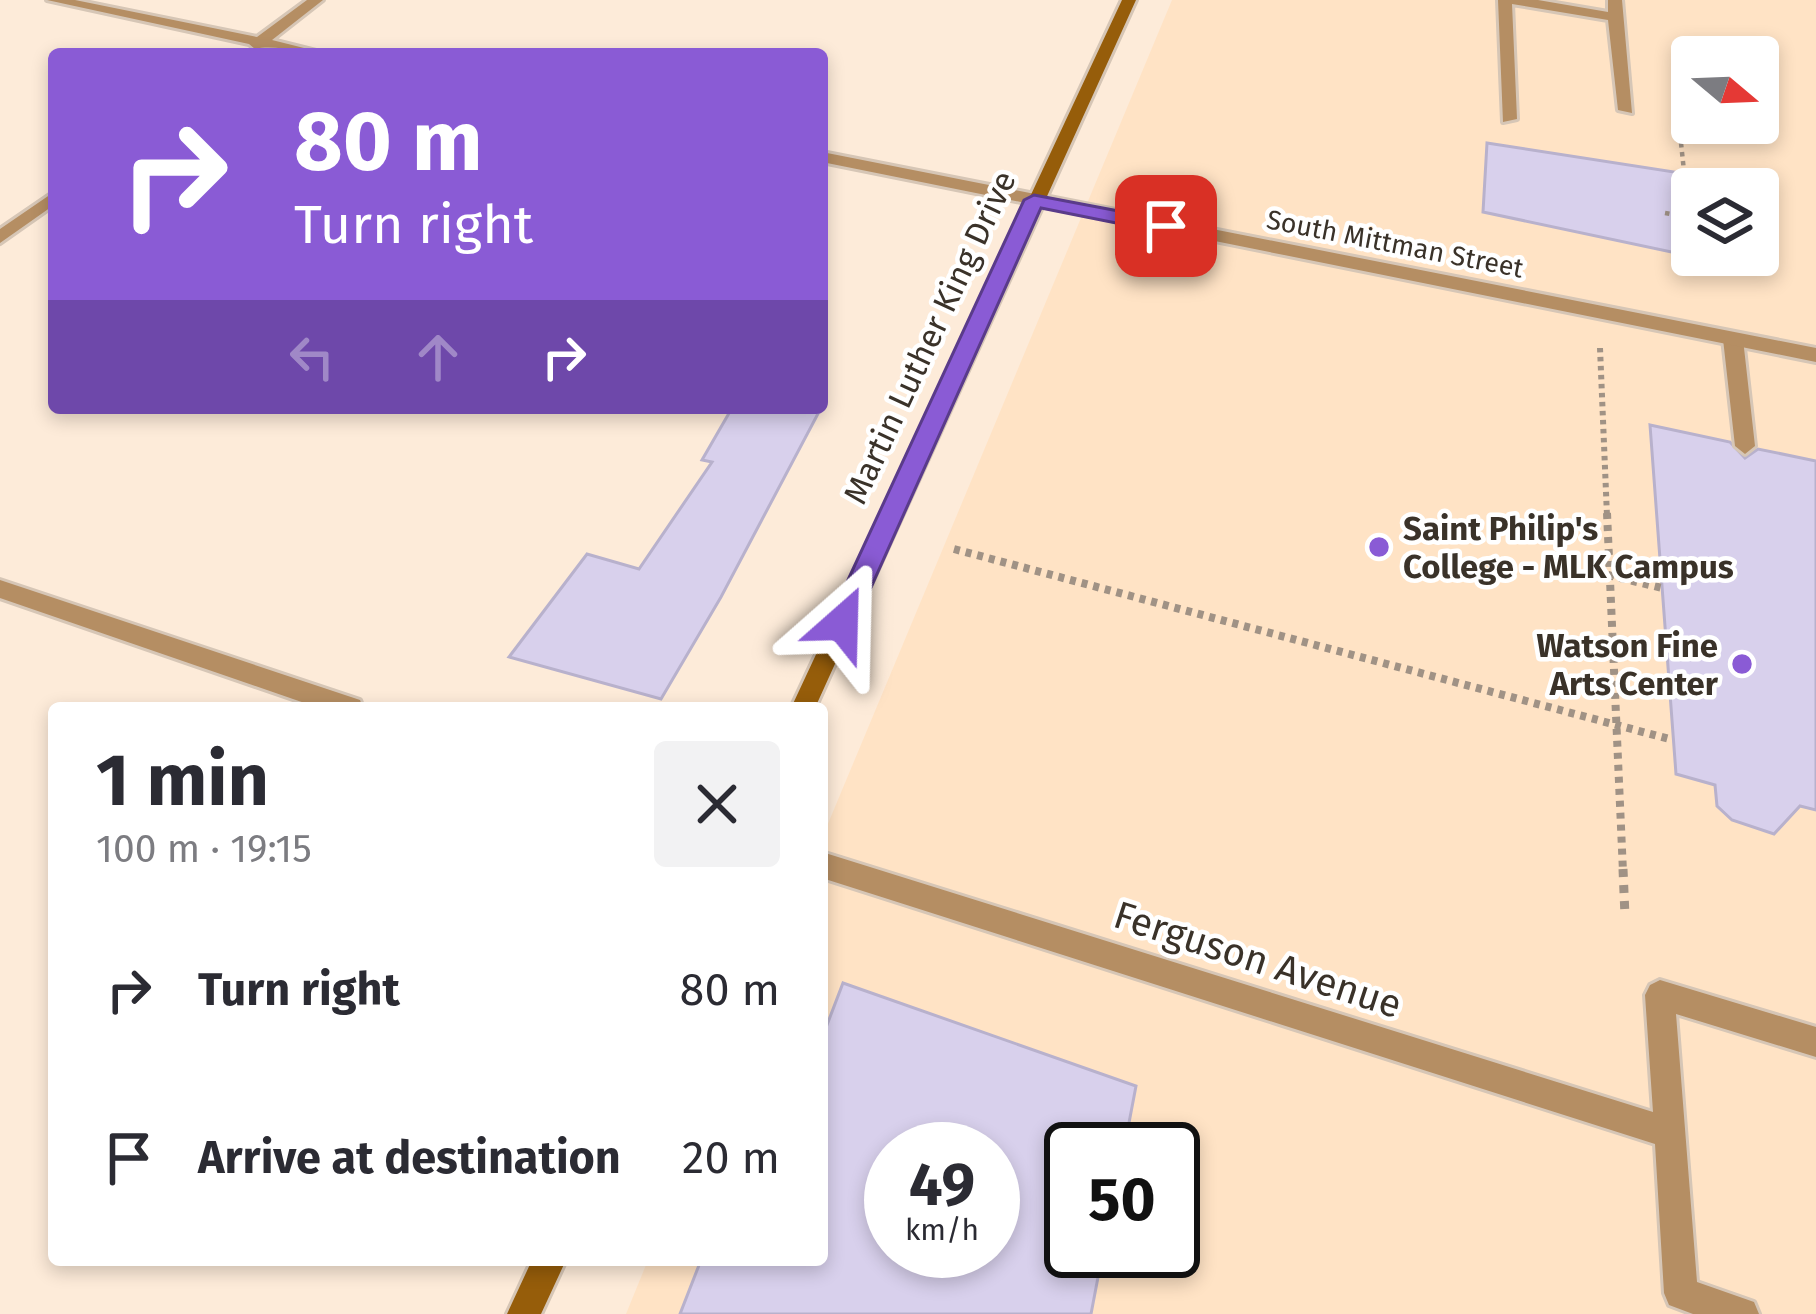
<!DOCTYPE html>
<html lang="en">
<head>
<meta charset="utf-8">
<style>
  body { margin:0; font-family:"Fira Sans",sans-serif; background:#f2f2f3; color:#2b2b33; height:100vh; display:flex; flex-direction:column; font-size:45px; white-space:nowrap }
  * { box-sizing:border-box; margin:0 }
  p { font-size:39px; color:#7c7c81 }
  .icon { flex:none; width:66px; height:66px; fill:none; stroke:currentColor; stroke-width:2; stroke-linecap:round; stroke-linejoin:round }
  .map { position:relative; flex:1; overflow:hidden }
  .side { position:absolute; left:48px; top:702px; width:780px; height:564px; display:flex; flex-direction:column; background:#fff; border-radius:12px; box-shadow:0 6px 18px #0003 }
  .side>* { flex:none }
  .top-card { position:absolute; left:48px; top:48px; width:780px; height:366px; border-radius:12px; box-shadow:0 6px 18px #0003; background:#8a5bd5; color:#fff; overflow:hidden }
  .needle { width:78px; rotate:109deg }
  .buttons { position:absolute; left:1671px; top:36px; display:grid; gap:24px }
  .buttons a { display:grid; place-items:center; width:108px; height:108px; border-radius:12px; background:#fff; box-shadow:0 6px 18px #0003; font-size:60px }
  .speed { position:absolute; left:864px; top:1122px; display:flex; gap:24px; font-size:60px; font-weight:700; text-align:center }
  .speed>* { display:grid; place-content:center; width:156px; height:156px; border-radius:50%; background:#fff; box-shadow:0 6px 18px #0003; line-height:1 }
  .speed small { font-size:30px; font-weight:400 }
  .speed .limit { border:6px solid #111; border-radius:18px; background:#fff; color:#111 }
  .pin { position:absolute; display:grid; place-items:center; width:102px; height:102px; color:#fff; margin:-51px; border-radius:24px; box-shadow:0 6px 18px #0006 }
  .me { position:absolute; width:132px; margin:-66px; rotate:25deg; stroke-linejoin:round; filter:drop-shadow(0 0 9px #0008) }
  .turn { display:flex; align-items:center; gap:42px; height:252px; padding:0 48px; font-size:54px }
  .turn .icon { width:156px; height:156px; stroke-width:2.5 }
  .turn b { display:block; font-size:84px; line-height:102px }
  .lanes { display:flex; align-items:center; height:114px; padding:0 48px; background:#0003; justify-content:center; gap:60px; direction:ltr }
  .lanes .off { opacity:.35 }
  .round { display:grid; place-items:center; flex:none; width:126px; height:126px; border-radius:12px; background:#f2f2f3 }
  .headline { display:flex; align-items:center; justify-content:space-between; height:204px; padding:0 48px }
  h1 { font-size:72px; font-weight:700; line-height:90px }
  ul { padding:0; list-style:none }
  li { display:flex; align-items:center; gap:36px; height:168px; padding:0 48px }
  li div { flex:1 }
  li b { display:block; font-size:45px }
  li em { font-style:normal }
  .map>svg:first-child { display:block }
  .built { fill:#ffe3c5; fill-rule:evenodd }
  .building { fill:#d8d0ec; stroke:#b8b1cc; stroke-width:3; fill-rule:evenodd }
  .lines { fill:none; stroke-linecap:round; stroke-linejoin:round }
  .lane-casing { stroke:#d6c6b6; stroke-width:6 }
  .street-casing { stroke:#d6c6b6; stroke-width:6 }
  .secondary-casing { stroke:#d6c6b6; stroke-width:6 }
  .path-far3 { stroke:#a09285; stroke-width:4.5; stroke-dasharray:4.5 4.5; stroke-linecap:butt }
  .path-far2 { stroke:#a09285; stroke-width:6; stroke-dasharray:4.5 4.5; stroke-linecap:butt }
  .path-far1 { stroke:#a09285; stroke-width:8; stroke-dasharray:6 6; stroke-linecap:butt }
  .path { stroke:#a09285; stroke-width:9; stroke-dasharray:8 8; stroke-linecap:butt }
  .lane { fill:#b58e63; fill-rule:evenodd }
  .street { fill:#b58e63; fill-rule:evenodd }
  .secondary { fill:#965d0a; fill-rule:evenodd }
  .route { fill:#8a5bd5; stroke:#5a3b8a; stroke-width:3 }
  .poi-dot { fill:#8a5bd5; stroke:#fff; stroke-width:4.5 }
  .labels { text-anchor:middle; stroke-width:9; stroke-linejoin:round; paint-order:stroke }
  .far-street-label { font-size:27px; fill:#3a3229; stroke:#fff }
  .street-label { font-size:33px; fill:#3a3229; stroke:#fff }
  .poi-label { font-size:33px; font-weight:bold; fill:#3a3229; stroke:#fff; text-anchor:start }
  .near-street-label { font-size:39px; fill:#3a3229; stroke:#fff }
</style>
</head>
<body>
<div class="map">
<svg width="1816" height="1314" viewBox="0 0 1816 1314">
  <rect width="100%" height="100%" fill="#fdebd9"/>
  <path class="built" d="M1172,0H1816V1314H626L648,1260H822V838ZM1692,57H1758V123H1692ZM1692,189H1758V255H1692ZM891,1149H993V1251H891ZM1071,1149H1173V1251H1071Z"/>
  <path class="building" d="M1487,143L1700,176L1702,189H1692V255H1713L1714,261L1483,212Z
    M732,408H821L721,597L661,699L509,657L587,554L639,569L712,462L702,460Z
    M1650,425L1730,442L1745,458L1758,449L1816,461V810L1800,806L1774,834L1732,820L1717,806L1715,785L1676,774Z
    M843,983L1136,1086L1124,1149H1071V1251H1103L1091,1314H680L701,1260H822V1038ZM891,1149H993V1251H891Z"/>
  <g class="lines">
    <defs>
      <path id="lane" d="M1498,0H1538L1608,12V0H1622L1632,113L1618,110L1608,20L1512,4L1517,119L1503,122Z
        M1733,333L1743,339L1755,446L1745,454L1735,446L1723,339Z"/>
      <path id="street" d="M47,0H75L257,37L307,0H323L272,40L328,54C305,54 276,44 255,49L249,44Z
        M822,152L1816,348V362L822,162Z
        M54,192V205L0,243V229Z
        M0,580L360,700L363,708H319L0,598Z
        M822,852L1653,1112L1645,995L1650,985L1660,980L1816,1027V1057L1676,1014L1697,1282L1754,1302L1759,1314H1693L1669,1305L1664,1293L1655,1144L822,878Z"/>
      <path id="secondary" d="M1122,0H1136L815,708H791Z
        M532,1260H566L541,1314H507Z"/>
    </defs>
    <use href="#lane" class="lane-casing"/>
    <use href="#street" class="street-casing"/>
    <use href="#secondary" class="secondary-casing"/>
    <path class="path-far3" d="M1681,143L1684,171L1710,176L1713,189
      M1665,213L1692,218"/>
    <path class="path-far2" d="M1725,255L1738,260
      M1600,348L1607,516"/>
    <path class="path-far1" d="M1607,513L1623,872
      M954,549L1673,740
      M1608,575L1662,588"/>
    <path class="path" d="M1623,869L1625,916"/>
    <use href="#lane" class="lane"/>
    <use href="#street" class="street"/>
    <use href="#secondary" class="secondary"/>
  </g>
  <path class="route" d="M1034,195L1166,220L1176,226L1166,233L1041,208L855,623L842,634L832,631L828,623L1024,200Z"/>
  <g class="poi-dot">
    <circle cx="1379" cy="547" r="12"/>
    <circle cx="1742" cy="664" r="12"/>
  </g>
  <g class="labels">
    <g class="far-street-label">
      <text transform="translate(1395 244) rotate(11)" y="9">South Mittman Street</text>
    </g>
    <g class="street-label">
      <text transform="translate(929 337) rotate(-65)" y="12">Martin Luther King Drive</text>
    </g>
    <g class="poi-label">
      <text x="1403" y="540">Saint Philip's<tspan x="1403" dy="38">College - MLK Campus</tspan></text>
      <text x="1718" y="657" text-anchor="end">Watson Fine<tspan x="1718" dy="38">Arts Center</tspan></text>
    </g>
    <g class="near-street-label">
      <text transform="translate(1258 959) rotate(18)" y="14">Ferguson Avenue</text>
    </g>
  </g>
</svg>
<div class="buttons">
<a><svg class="needle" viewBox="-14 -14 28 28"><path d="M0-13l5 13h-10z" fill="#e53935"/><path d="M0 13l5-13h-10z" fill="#7c7c81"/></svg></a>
<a><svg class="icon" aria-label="layers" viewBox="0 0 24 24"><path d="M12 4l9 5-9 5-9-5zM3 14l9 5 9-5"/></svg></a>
</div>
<div class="speed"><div>49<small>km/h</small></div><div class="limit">50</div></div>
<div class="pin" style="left:1166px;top:226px;background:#d93025"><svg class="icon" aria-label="arrive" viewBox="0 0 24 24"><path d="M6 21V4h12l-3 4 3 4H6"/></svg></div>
<svg class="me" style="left:842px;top:623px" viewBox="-20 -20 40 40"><path d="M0-17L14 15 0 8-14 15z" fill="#8a5bd5" stroke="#fff" stroke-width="4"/></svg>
<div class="top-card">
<div class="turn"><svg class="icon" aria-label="right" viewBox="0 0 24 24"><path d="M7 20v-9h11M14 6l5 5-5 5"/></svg><div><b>80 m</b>Turn right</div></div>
<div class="lanes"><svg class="icon off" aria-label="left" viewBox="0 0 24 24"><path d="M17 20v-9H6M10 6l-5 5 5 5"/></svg><svg class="icon off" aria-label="ahead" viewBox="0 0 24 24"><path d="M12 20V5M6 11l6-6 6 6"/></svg><svg class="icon" aria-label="right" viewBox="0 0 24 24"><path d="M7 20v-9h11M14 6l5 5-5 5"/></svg></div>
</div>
<section class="side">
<div class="headline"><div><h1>1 min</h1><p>100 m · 19:15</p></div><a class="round"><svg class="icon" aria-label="close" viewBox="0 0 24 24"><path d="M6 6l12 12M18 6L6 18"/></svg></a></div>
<ul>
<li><svg class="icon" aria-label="right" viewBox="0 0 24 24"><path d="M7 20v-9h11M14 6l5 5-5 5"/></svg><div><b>Turn right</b></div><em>80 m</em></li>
<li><svg class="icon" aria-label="arrive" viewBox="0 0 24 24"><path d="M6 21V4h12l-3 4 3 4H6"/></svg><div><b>Arrive at destination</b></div><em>20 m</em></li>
</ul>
</section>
</div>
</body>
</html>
